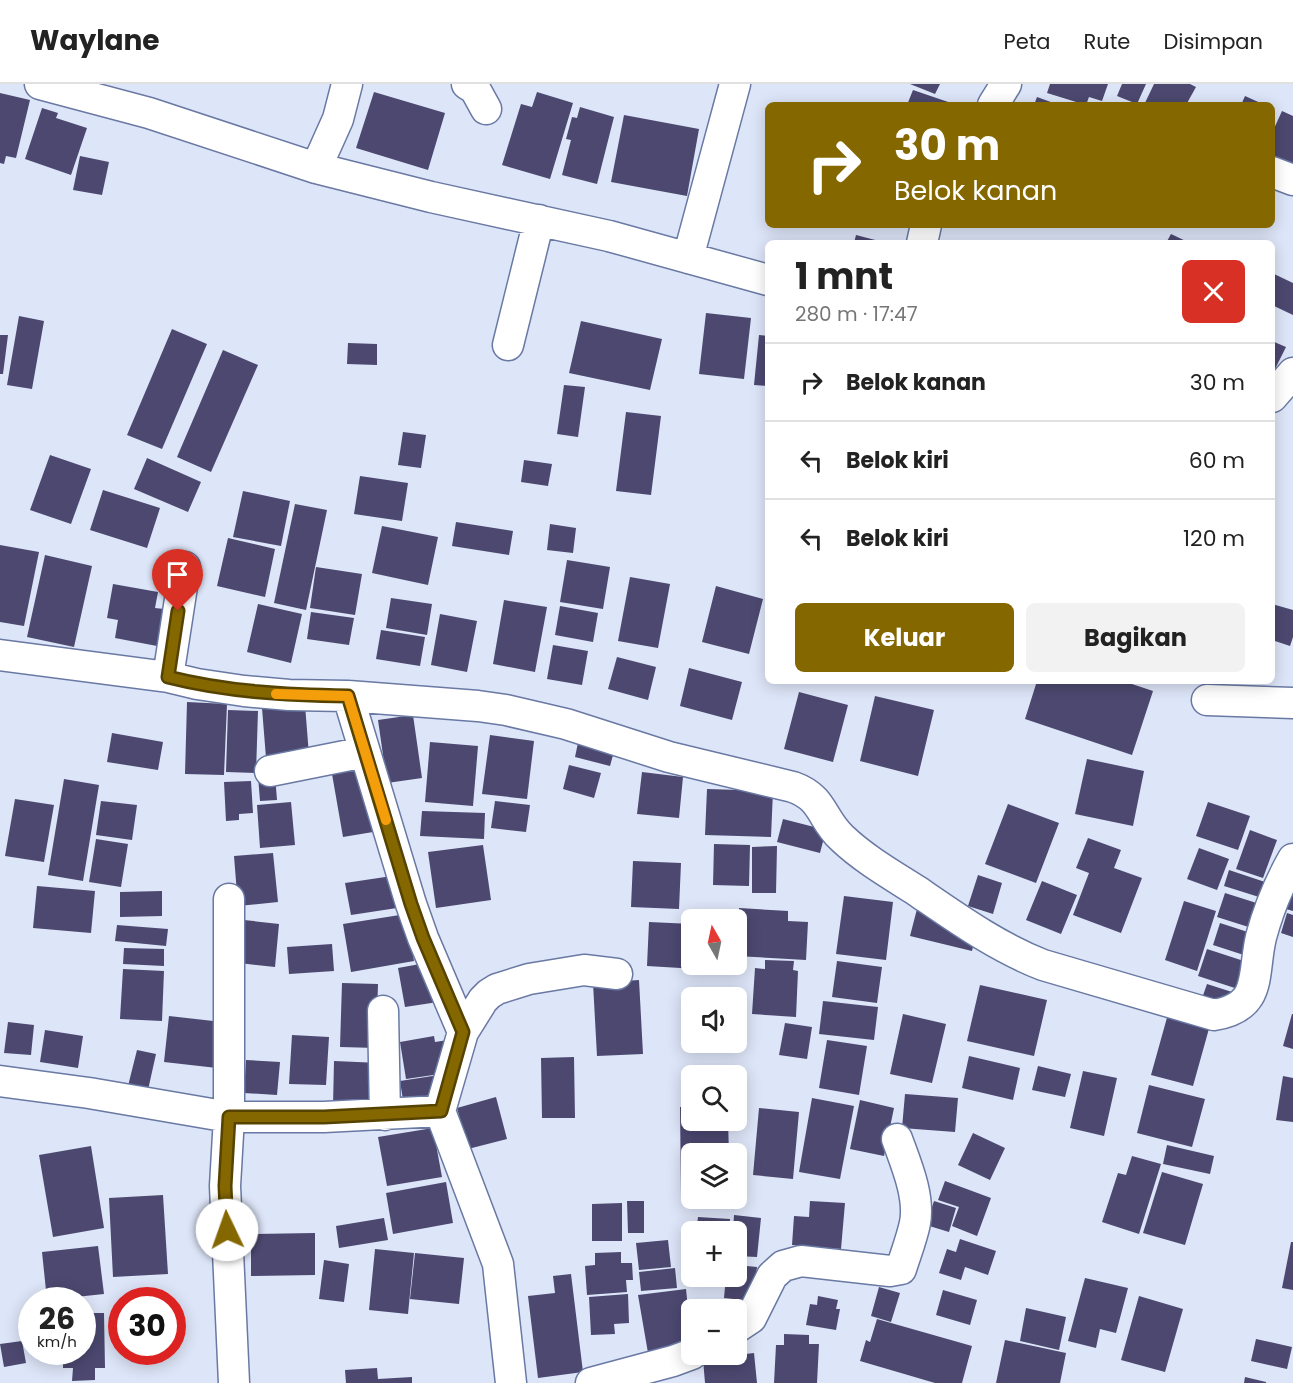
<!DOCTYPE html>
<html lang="id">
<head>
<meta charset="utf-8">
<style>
  body { margin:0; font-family:Poppins,sans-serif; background:#f2f2f2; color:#222; height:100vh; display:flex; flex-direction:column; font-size:22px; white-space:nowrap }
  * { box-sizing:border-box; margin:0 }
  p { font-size:20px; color:#767676 }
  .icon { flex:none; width:33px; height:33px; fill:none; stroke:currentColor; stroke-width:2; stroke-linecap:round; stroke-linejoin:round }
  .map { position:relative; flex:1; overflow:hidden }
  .sheet { position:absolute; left:765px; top:156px; width:510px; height:444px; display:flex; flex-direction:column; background:#fff; border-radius:9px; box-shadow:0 3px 15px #0003 }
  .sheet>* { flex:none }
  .top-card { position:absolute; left:765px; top:18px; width:510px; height:126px; border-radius:9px; box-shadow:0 3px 15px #0003; background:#856700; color:#fff; overflow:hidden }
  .needle { width:39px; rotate:351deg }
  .tools { position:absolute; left:681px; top:825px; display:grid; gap:12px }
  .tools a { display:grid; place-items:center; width:66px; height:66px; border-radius:9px; background:#fff; box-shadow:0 3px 15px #0003; font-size:30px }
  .speed { position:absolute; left:18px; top:1203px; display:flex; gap:12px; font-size:30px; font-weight:700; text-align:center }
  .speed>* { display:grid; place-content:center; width:78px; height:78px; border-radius:50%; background:#fff; box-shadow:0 3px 15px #0003; line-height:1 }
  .speed small { font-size:15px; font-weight:400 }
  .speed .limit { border:9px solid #d22; background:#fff; color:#111 }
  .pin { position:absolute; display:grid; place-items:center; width:51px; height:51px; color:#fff; margin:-62px -26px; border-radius:50% 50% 50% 0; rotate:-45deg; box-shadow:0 0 6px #0007 }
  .pin .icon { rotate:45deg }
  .me { position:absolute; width:66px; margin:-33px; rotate:357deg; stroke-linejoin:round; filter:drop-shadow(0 0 4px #0008) }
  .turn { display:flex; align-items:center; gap:21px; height:126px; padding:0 30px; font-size:27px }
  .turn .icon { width:78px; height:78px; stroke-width:2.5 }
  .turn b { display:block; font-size:42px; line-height:51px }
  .round { display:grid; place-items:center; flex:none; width:63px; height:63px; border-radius:9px; background:#f2f2f2 }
  .headline { display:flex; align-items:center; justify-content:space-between; height:102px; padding:0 30px }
  h1 { font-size:36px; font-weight:700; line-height:45px }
  .button { display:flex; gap:12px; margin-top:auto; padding:12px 30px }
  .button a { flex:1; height:69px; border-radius:9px; background:#856700; color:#fff; font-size:24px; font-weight:700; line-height:69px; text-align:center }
  .button a+a { background:#f2f2f2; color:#222 }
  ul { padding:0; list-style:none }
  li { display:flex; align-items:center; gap:18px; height:78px; padding:0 30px; border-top:2px solid #e0e0e0 }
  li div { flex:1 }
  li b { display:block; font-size:22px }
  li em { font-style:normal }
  header { display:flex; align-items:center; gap:36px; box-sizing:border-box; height:84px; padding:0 30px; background:#fff; border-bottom:2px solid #e0e0e0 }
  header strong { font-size:28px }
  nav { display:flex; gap:33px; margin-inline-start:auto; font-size:21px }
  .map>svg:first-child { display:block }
  .building { fill:#4c4870 }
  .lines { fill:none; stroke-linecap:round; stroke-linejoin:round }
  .minor-casing { stroke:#6979a3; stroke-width:33 }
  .minor { stroke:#fff; stroke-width:30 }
  .route-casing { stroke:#564300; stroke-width:15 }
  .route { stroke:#856700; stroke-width:10 }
  .slow { stroke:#f59e0b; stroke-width:10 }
</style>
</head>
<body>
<header>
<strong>Waylane</strong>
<nav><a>Peta</a><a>Rute</a><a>Disimpan</a></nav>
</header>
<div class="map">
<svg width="1293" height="1299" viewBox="0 0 1293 1299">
  <rect width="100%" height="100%" fill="#dde5f8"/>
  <path class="building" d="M910,0H940L935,10Z
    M1050,0H1108L1102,17L1089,13L1086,21L1047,9Z
    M1122,0H1146L1137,20L1117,12Z
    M1154,0H1190L1196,3L1186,21H1144Z
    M913,6L957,21H907Z
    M374,8L445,29L428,86L356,64Z
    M537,8L573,19L550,95L502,81L521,20L532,23Z
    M0,9L30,16L16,74L6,72L4,80L0,79Z
    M1245,12L1265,21H1241Z
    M1037,13L1059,21H1034Z
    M580,23L614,33L597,100L562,91L571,56L566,55L572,33L577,34Z
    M42,24L58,29L56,34L87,44L71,91L25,75Z
    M1282,27L1293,32V105L1272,100V49Z
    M624,31L699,45L687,112L611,98Z
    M80,72L109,78L102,111L73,106Z
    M1171,150L1190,159H1166Z
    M856,151L883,158V159H854Z
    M1272,189L1293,199V231L1272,221Z
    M706,229L751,234L744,295L699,290Z
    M19,232L44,237L32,305L7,301Z
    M581,237L662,255L650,306L569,289Z
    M172,245L207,260L162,365L127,351Z
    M0,251H8L3,290H0Z
    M759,251L768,252V302L754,301Z
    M1272,257L1286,263L1272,291Z
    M348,259L377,260V281L347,280Z
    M223,266L258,281L211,388L177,373Z
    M564,301L585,303L578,353L557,350Z
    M626,328L661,332L651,411L616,407Z
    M403,348L426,351L421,384L398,381Z
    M50,371L91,385L71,440L30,426Z
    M147,374L201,398L188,428L134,405Z
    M524,376L552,380L548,402L521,398Z
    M360,392L408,399L402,437L354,430Z
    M103,406L160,424L147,464L90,446Z
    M243,407L290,417L281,462L233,453Z
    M295,420L327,426L306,526L274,519Z
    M456,438L513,447L509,471L452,462Z
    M550,440L576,444L573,469L547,466Z
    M382,442L438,453L428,501L372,489Z
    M228,454L275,465L265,513L217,502Z
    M0,461L39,468L24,542L0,538Z
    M45,471L92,482L74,563L27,553Z
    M567,476L610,483L603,525L560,518Z
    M316,483L362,490L355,531L310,524Z
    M630,493L670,500L658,564L618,557Z
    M113,500L158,508L155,524L164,525L157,562L115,554L118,536L107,534Z
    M716,502L763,515L749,570L702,558Z
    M391,514L432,520L427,551L386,544Z
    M504,516L547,523L535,588L493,580Z
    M258,520L302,530L291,579L247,568Z
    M1272,520L1293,526V553L1290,562L1272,556Z
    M560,522L598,529L593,558L555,551Z
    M311,528L354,534L349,561L307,555Z
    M440,530L477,537L467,588L431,581Z
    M381,546L425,553L420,582L376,575Z
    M553,561L588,567L582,601L547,595Z
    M617,573L656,583L648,616L608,605Z
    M689,584L742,598L732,636L680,622Z
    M1037,597H1123L1153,607L1132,671L1025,635Z
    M799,608L848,621L833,678L784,665Z
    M875,612L934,626L918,692L860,677Z
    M187,618L227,620L224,691L185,690Z
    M305,621L309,671L266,674L262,624Z
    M228,626L258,627L256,689L226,688Z
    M413,631L422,694L387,699L378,636Z
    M112,649L163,658L158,686L107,678Z
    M490,651L534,657L527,715L482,710Z
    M579,654L615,664L610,682L575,673Z
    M430,658L478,662L473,722L425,718Z
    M1087,675L1144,687L1133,742L1075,730Z
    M569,681L601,689L594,714L563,705Z
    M368,684L379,747L343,753L332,690Z
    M642,688L683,693L679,734L637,730Z
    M275,691L277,716L260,717L258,692Z
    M64,695L99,701L83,797L48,791Z
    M251,697L253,729L239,730V736L226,737L224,698Z
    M707,705L773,707L771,753L705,751Z
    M15,715L54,721L44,778L5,772Z
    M101,717L137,721L132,756L96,751Z
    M495,717L530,721L526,748L491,744Z
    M291,718L295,761L260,764L257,721Z
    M1208,718L1250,732L1238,766L1196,752Z
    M1008,720L1059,739L1036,799L985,780Z
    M422,727L485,729L484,755L420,752Z
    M783,735L826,746L820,769L777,758Z
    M1250,746L1277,756L1263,794L1236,785Z
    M1088,754L1121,766L1114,784L1142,794L1121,849L1073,831L1089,789L1076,784Z
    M96,755L128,760L121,803L89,798Z
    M714,760L750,761L749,802L713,801Z
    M483,761L491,816L436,824L428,768Z
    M777,762L776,809H752V763Z
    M1199,764L1229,775L1217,806L1187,795Z
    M273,769L278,818L238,822L234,772Z
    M633,777L681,779L679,825L631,823Z
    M1229,786L1265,798L1259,813L1224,802Z
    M978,791L1002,799L993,830L968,822Z
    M392,792L397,824L351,831L345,799Z
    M1042,797L1077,811L1061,850L1026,836Z
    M37,802L95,807L91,849L33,844Z
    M1293,805V827L1286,825Z
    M162,807V832L120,833V808Z
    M1225,809L1266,822L1258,846L1217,833Z
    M844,812L893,818L886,876L836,870Z
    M1184,817L1216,827L1197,887L1165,876Z
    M739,824L788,827V837L808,838L806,876L736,872Z
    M917,825L976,850L972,867L910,852Z
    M1287,829L1293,831V853L1281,849Z
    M406,830L414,877L351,888L343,840Z
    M244,836L279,840L275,883L239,879Z
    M649,838L692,840V880H731V887L647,882Z
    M1220,839L1257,851L1250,873L1213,861Z
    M117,841L168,845L166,862L115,857Z
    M332,860L334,887L289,890L287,863Z
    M124,864L164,865V882L123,880Z
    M1207,865L1253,880L1244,907L1198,892Z
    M765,876L794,877L793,886L798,887L796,933L752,930L755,884L765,885Z
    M837,877L882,883L877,919L832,913Z
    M431,878L438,918L405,923L398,884Z
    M123,885L164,887L162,937L120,935Z
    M639,896L643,970L597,972L593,899Z
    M342,899L378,900L376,964L340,963Z
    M1207,900L1232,908L1225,928L1200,920Z
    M980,901L1047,916L1034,972L967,957Z
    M823,917L878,923L874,956L819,950Z
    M736,927H741V952H736Z
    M903,930L946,940L932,999L890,990Z
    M1168,930L1210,941L1193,1002L1151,991Z
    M1292,930H1293V965L1283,962Z
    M169,932L222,938L217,984L164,978Z
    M8,938L34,941L31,971L4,969Z
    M785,939L812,943L807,975L779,971Z
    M45,946L83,952L78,984L40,978Z
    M292,951L329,953L326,1001L289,1000Z
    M434,952L435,958L448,956L451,972L438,974L440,990L406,995L400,958Z
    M827,956L867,962L859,1011L819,1004Z
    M137,966L156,970L148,1006L128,1002Z
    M969,972L1020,984L1013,1016L962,1004Z
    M574,973L575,1034H542L541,974Z
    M246,976L280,978L277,1011L244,1009Z
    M334,977L380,979L379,1023L333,1022Z
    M1038,982L1071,990L1065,1013L1032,1006Z
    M1083,987L1117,994L1104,1052L1070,1044Z
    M439,991L442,1009L403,1016L400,997Z
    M1283,992L1293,994V1038L1276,1036Z
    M1149,1001L1205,1015L1192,1063L1137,1049Z
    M905,1010L958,1014L955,1048L902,1044Z
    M496,1013L507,1055L468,1065L457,1024Z
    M812,1014L854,1022L840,1095L799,1088Z
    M860,1016L894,1024L884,1072L850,1065Z
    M680,1023H692V1036H728L729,1070H692V1112H681Z
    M759,1024L799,1028L793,1095L753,1091Z
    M433,1044L442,1093L387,1102L378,1053Z
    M973,1049L1005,1064L990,1096L958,1081Z
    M1167,1061L1214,1072L1210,1090L1163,1080Z
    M91,1062L104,1144L53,1153L39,1071Z
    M1132,1072L1161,1080L1139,1150L1102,1138L1118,1089L1126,1091Z
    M1162,1088L1203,1100L1185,1161L1143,1149Z
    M945,1097L991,1114L977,1152L952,1142L959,1123L938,1116Z
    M446,1098L453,1139L393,1150L386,1109Z
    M163,1111L168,1190L113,1193L109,1114Z
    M627,1117H644V1149H628Z
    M810,1117L845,1119L841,1165L792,1161L794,1132L809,1133Z
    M934,1117L956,1124L949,1148L926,1141Z
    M622,1119V1157H592V1120Z
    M734,1131L761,1134L757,1173L736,1172V1148H733Z
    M698,1133L730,1135L729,1148H696Z
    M384,1134L388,1156L339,1164L336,1142Z
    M315,1149V1191L251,1192V1150Z
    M960,1155L996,1167L988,1191L965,1183L961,1196L939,1189L947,1165L956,1168Z
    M668,1156L671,1183L639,1186L636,1159Z
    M1291,1158H1293V1206L1282,1204Z
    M98,1162L104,1210L47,1216L42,1168Z
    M375,1165L414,1169L408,1230L369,1226Z
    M621,1168V1179H632L633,1196H626L627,1208L587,1211L585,1182L595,1181V1169Z
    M415,1169L464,1174L459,1220L410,1215Z
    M324,1176L349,1180L344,1218L319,1215Z
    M736,1181L757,1183L753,1217L724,1214L726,1192H736Z
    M675,1184L677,1204L641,1207L639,1188Z
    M571,1190L583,1288L538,1294L528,1212L555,1209L553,1192Z
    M1085,1194L1128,1204L1116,1249L1100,1245L1096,1264L1068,1257Z
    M879,1203L900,1209L891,1238L871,1232Z
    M686,1205L692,1263L648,1269L638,1211Z
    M943,1206L977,1216L970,1241L936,1231Z
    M628,1210L629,1239L614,1240L615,1250L591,1251L589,1213Z
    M818,1212L838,1216L836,1225H840L836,1246L806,1241L810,1220L817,1221Z
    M1139,1212L1183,1225L1165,1288L1121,1276Z
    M1026,1224L1066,1233L1059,1266L1020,1257Z
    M82,1229H104L105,1284H95V1296L72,1297L73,1284H63V1268H82Z
    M877,1235L972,1262L962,1299H935L860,1277L866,1256L870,1258Z
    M784,1250L809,1251V1260H819L817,1299H774L776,1261H784Z
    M1256,1255L1292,1263L1287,1285L1251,1277Z
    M1005,1256L1066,1269L1060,1299H996Z
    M22,1257L26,1279L4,1283L0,1260Z
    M754,1269L757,1299H705L703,1275Z
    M377,1284L378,1295L412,1293V1299H346L345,1286Z
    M1245,1293L1266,1298V1299H1244Z"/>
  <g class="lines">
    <defs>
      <path id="minor" d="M40,0L149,29L316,84L431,113L609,152L768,196
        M467,0L475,5L486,25
        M993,21L1006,0
        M316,84L338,35L347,0
        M1272,88L1293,96
        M922,159L926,141
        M688,174L735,0
        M508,261L539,136
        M1272,313L1293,289
        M0,571L168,593L197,600L244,607L289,611L348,612L478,622L506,626L566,640L669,673L793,703C824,714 821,735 842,754C864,775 892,791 917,807C958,835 997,863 1043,881L1214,931C1263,923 1252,891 1261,853C1268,827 1280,798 1293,775
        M168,593L185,483
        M348,612L411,820L423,854L463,948
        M1207,616L1293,619
        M270,687L365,668
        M229,815V1033L225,1102L234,1299
        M383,927L385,1031
        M0,997L89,1009L229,1033H324L440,1027L463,948L483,916L489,910L497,905L529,895L584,886L617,890
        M440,1027L498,1180L511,1299
        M736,1244L751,1234L772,1192L783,1182L801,1177L890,1187L901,1185C906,1169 912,1154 915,1139C920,1112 906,1080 897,1055
        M591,1299L673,1277L692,1270"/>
    </defs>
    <use href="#minor" class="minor-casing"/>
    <use href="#minor" class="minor"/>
  </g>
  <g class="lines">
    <defs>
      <path id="route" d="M178,527L168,593C227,608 287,611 348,612L411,820L423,854L463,948L441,1027L324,1033H229L225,1102L227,1146"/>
    </defs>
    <use href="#route" class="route-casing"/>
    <use href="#route" class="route"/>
    <path class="slow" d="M276,610L348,612L386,736"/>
  </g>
</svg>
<div class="tools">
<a><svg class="needle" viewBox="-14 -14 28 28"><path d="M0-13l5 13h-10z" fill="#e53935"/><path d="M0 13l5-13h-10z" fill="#767676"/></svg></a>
<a><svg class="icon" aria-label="sound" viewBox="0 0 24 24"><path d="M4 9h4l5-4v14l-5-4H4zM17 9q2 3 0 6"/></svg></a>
<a><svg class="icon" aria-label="search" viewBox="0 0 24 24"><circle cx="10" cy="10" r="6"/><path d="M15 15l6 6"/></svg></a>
<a><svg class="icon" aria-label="layers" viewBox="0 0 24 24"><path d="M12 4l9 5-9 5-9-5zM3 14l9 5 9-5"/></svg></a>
<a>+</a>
<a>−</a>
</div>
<div class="speed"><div>26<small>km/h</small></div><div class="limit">30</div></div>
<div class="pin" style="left:178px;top:527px;background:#d93025"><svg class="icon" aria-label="arrive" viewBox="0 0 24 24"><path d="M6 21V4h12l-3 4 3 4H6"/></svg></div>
<svg class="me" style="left:227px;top:1146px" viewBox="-20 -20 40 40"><circle r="19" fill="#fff"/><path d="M0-13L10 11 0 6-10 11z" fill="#856700"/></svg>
<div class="top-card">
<div class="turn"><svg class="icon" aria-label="right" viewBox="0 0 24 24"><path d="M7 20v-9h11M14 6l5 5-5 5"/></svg><div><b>30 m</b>Belok kanan</div></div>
</div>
<section class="sheet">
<div class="headline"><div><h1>1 mnt</h1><p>280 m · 17:47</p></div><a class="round" style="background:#d93025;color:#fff"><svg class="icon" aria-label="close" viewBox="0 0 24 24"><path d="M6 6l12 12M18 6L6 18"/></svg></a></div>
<ul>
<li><svg class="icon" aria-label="right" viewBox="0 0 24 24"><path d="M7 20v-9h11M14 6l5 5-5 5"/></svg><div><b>Belok kanan</b></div><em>30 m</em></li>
<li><svg class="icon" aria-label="left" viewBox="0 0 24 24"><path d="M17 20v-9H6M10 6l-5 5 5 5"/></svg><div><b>Belok kiri</b></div><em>60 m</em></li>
<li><svg class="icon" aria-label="left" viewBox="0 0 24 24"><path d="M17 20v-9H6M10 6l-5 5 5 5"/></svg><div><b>Belok kiri</b></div><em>120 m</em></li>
</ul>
<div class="button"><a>Keluar</a><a>Bagikan</a></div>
</section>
</div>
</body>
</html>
